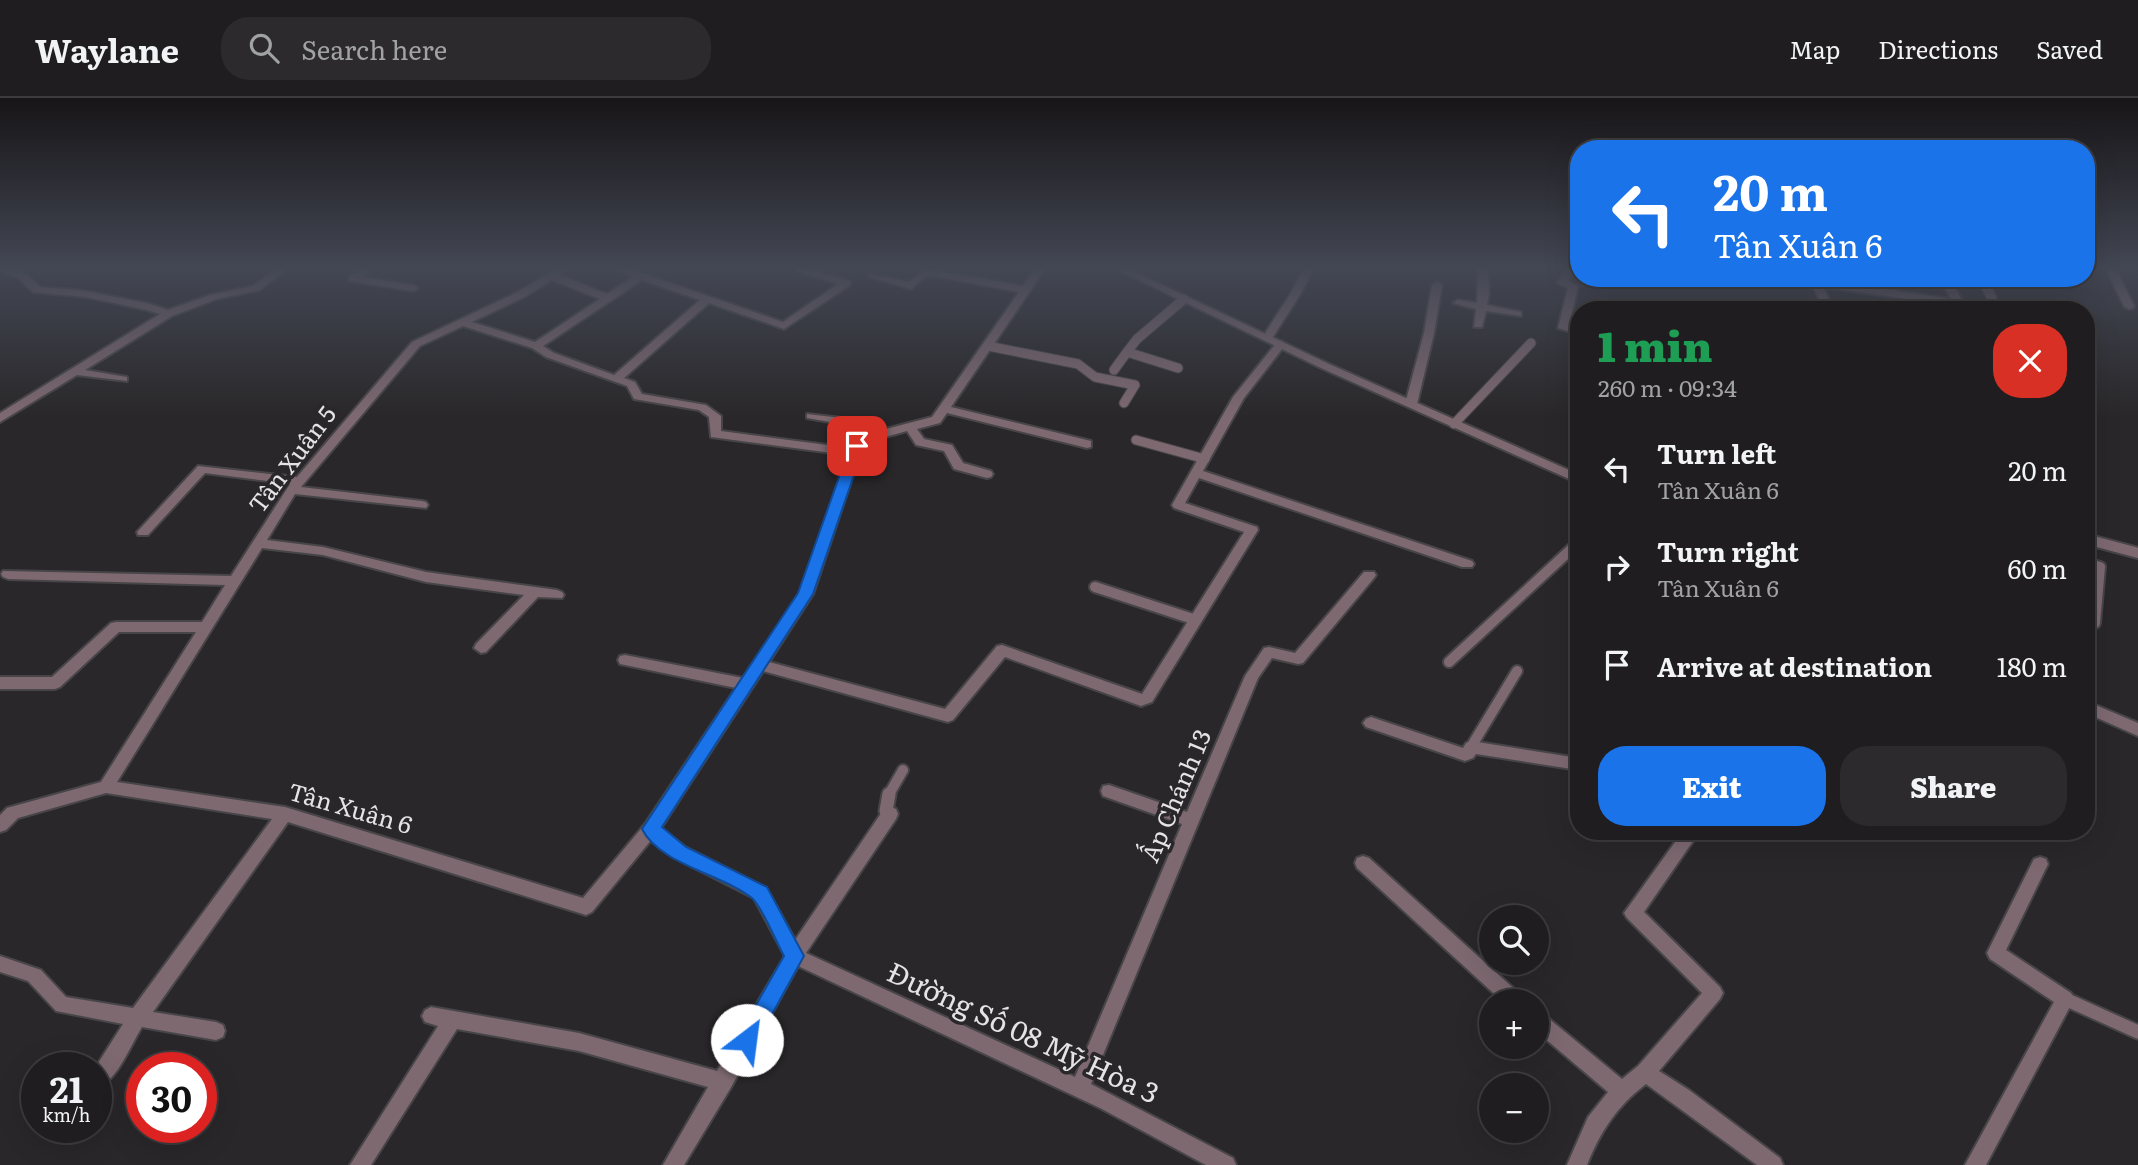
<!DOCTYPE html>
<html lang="en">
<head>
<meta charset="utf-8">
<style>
  body { margin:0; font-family:Literata,serif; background:#2c2a2c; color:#f1f3f6; height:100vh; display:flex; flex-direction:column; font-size:26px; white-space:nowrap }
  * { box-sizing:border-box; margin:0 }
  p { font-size:23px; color:#a1a2a4 }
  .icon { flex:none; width:38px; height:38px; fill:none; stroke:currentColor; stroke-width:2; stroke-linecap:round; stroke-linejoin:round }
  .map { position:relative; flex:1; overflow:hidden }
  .panel { position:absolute; left:1570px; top:203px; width:525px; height:539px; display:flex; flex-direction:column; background:#1f1d1f; border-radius:28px; box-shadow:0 7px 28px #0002,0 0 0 2px #3c3b3d }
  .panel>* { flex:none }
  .guide { position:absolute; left:1570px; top:42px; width:525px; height:147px; border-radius:28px; box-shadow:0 7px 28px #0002,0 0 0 2px #3c3b3d; background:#1a73e8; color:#fff; overflow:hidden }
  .tools { position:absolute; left:1479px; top:807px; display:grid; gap:14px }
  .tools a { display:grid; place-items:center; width:70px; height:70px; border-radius:50%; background:#1f1d1f; box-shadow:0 7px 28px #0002,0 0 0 2px #3c3b3d; font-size:35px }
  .speed { position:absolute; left:21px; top:954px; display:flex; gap:14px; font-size:35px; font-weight:700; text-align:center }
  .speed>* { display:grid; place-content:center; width:91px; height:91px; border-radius:50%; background:#1f1d1f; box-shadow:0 7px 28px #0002,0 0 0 2px #3c3b3d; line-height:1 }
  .speed small { font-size:18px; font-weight:400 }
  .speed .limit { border:10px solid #d22; background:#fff; color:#111 }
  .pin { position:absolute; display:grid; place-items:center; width:60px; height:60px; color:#fff; margin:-30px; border-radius:14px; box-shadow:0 4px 10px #0006 }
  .me { position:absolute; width:77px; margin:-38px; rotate:30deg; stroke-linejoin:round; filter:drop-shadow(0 0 5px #0008) }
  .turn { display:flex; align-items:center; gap:24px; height:147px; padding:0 28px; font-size:32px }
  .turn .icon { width:91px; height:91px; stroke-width:2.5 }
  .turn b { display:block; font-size:49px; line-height:60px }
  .round { display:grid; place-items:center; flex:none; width:74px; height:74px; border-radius:28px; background:#2c2a2c }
  .summary { display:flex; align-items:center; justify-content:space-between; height:119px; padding:0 28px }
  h1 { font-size:42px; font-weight:800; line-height:52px; color:#1e9e55 }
  .cta { display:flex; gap:14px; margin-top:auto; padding:14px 28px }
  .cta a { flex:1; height:80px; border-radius:28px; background:#1a73e8; color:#fff; font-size:28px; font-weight:800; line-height:80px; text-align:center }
  .cta a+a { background:#2c2a2c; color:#f1f3f6 }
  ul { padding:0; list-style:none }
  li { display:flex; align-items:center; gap:21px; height:98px; padding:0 28px }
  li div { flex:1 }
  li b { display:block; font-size:26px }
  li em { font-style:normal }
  header { display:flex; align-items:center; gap:42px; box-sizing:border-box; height:98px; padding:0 35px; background:#1f1d1f; border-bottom:2px solid #3c3b3d }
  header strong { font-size:33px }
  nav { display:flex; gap:38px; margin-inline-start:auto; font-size:24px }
  .search { width:490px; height:63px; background:#2c2a2c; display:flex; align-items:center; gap:18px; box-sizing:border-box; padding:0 24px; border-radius:28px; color:#a1a2a4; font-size:26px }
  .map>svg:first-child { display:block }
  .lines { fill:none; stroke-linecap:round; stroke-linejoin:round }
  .service-far2-casing { stroke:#474547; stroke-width:11 }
  .service-far1-casing { stroke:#474547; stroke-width:14 }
  .service-casing { stroke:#474547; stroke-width:17 }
  .minor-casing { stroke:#474547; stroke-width:4 }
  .tertiary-casing { stroke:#474547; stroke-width:4 }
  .service-far2 { stroke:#7e6971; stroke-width:9 }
  .service-far1 { stroke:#7e6971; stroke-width:10 }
  .service { stroke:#7e6971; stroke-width:13 }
  .minor { fill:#7e6971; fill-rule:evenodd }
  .tertiary { fill:#7e6971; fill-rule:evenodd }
  .route { fill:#1a73e8; stroke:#114b97; stroke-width:2 }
  .labels { text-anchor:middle; stroke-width:7; stroke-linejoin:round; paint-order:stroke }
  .street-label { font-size:24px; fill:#e5e3e5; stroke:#292729 }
  .near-street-label { font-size:28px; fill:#e5e3e5; stroke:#292729 }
</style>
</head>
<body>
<header>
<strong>Waylane</strong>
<div class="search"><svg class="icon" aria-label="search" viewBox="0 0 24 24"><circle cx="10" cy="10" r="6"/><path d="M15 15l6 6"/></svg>Search here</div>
<nav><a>Map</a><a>Directions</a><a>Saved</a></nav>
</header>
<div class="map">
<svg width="2138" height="1067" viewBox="0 0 2138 1067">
  <rect width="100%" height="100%" fill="#292729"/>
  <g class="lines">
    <defs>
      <path id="service-far2" d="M1981,180L1992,200
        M988,248L1078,266L1095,279L1135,287L1124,305
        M1178,270L1127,254L1137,241L1184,201
        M1114,272L1127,254
        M1454,326L1531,245
        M1136,342L1205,361"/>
      <path id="service-far1" d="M2086,441L2138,455
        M2086,465L2100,469L2095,525
        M1095,489L1196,522
        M1449,564L1578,445
        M1471,649L1517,573
        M888,698L903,672"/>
      <path id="service" d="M889,696L886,713L890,716
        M2065,901L2138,934"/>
      <path id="minor" d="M0,171H12L26,176L40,189L86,193L150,206L168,212L210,197L253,188L276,171H287L260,192L217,201L172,218L85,272L127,279V283L77,277L0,324V315L160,216L147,212L86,199L33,194L18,180L0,173Z
        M361,171H372L362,179L413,187L418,190L413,193L349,183V179Z
        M556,171H568L560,177L607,196L633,179L616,171H630L783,224L838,186L797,173L796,171H810L850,183V187L784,231L709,205L624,280L635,284L642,296L706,307L721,318V333L850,350L853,345L875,335L865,330L807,320V316L868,323L886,331L932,319L1019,194L928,177L911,191L868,179V175L909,184L926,171L1023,188L1035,171H1045L951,309L1091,343V349L1087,350L947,315L940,325L917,331L924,341L952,347L963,365L991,373L993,376L991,379L987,380L954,371L944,353L916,347L907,333L889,338L862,350L813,496L769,564L945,611L997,548L1002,547L1142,596L1244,434L1174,410L1172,407L1233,299L1277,244L1281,243L1286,246L1244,300L1203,373L1472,463L1474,466L1472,469H1462L1199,380L1185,405L1257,429L1258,432L1152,604L1141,608L1005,559L953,622L948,624L763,573L661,730L685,749L766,790L795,842L884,711L890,709L896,711L898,716L896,721L806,855L1075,979L1182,726L1103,698L1101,693L1103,688L1109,687L1187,714L1245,578L1264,550L1269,549L1295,555L1364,474H1374L1376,477L1374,480L1303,565L1298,566L1272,560L1258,580L1091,986L1233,1060L1236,1067H1206L1100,1010L798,868L730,991L684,1067H663L708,989L579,953L457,931L371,1067H350L438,928L425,924L422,918L425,912L431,909L579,935L717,973L785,858L754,800L673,759L652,741L592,814L586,817L288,724L153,914L216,924L223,927L225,933L223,939L216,942L142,929C130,948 118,982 96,991L95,970L123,926L56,913L28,883L0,874V858L41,872L66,899L133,910L272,721L106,695L18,720L6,732L0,734V717L7,710L101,684L196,534H119L60,589L55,591H0V579H52L111,525L116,524H202L225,487L8,481L3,479L1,476L3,473L231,478L290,386L205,375L148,437H138L137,434L198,368L297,379L412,244L518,194ZM552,182L600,201L535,244L472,224L526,198ZM642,182L700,202L614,277L554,255L543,248ZM463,228L532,250L546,259L627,288L634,301L699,312L709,319L711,339L848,357L800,495L743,580L625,557L620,558L618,562L620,566L625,567L736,590L645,726L583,800L285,709L117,684L262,450L323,457L426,484L524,497L476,546L474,550L481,555L486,554L538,499L562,500L564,497L562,494L557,492L426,474L323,449L267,442L295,396L426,410L428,407L426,404L422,403L301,389L420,248Z
        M1303,171H1313L1301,195L1271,242H1263L1262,240L1291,195Z
        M1478,171H1488L1489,196L1487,207L1521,214V218L1486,213L1482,229H1474L1476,211L1453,205L1458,202L1477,205Z
        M1565,171H1575L1568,183L1578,188L1569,228L1578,230V236L1558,230L1568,190L1557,185Z
        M2106,171H2116L2134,208L2133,210L2129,211L2124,208Z
        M1809,180L1951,201L1940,180H1950L1963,205L1958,208L1823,189L1834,212H1824Z
        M1437,184L1442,187L1434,235L1417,306L1411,309L1405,306L1424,235L1432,187Z
        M2086,354L2093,355L2095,358L2093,361L2086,362Z
        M1371,619L1463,650L1466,645L1471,643L1578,660V672L1476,656L1473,660L1465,663L1366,629L1363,625L1366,621Z
        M1683,733H1700L1644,814L1720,889L1723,895L1720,901L1659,973L1689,992L1780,1060L1783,1067H1757L1646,986C1617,1008 1600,1034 1587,1067H1567L1588,1019L1608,994L1536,933V912L1542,915L1622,981L1638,968L1702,895L1627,820L1624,815Z
        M1363,758L1369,760L1521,897L1524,903H1502L1357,770L1355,765L1357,760Z
        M2040,759L2046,761L2048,766L2006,852L2071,895L2074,901L1986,1067H1965L2054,904L1990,861L1987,855L2034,761Z"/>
      <path id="tertiary" d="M1116,171H1128L1329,266L1578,376V385L1321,270Z
        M2086,603L2138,625V638L2086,615Z"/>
    </defs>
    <use href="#service-far2" class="service-far2-casing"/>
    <use href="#service-far1" class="service-far1-casing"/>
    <use href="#service" class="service-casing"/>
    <use href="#minor" class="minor-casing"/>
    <use href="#tertiary" class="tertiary-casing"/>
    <use href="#service-far2" class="service-far2"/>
    <use href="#service-far1" class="service-far1"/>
    <use href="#service" class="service"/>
    <use href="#minor" class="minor"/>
    <use href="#tertiary" class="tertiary"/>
  </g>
  <linearGradient id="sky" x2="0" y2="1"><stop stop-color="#171517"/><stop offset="0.53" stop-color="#434754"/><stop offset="1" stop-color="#434754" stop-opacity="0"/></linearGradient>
  <rect width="2138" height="320" fill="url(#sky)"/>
  <path class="route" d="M857,344L864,348L813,496L662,729L686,749L767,789L804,858L754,949L747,952L739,949L736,942L784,858C776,844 763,810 752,800C724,777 659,766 642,731L798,495L850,348Z"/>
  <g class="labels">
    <g class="street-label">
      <text transform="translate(293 362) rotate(-53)" y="8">Tân Xuân 5</text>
      <text transform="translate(1177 698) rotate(-67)" y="8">Ấp Chánh 13</text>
      <text transform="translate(350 711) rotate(16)" y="8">Tân Xuân 6</text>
    </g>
    <g class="near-street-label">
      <text transform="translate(1023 935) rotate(25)" y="10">Đường Số 08 Mỹ Hòa 3</text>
    </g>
  </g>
</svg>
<div class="tools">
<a><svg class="icon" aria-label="search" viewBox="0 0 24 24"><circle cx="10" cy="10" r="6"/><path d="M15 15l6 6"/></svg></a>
<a>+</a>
<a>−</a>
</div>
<div class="speed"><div>21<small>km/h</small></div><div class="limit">30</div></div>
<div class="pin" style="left:857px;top:348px;background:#d93025"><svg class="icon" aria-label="arrive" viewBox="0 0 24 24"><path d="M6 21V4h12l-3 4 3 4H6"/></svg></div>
<svg class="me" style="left:747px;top:942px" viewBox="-20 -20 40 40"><circle r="19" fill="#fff"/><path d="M0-13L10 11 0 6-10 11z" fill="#1a73e8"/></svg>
<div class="guide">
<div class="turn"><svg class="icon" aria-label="left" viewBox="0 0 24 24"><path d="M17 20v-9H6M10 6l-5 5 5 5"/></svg><div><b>20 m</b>Tân Xuân 6</div></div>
</div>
<section class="panel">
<div class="summary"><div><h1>1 min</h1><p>260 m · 09:34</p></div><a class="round" style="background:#d93025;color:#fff"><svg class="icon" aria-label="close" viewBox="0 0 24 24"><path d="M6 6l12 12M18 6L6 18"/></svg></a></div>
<ul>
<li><svg class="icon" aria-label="left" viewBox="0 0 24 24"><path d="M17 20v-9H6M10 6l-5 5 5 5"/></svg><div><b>Turn left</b><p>Tân Xuân 6</p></div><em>20 m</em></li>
<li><svg class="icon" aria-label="right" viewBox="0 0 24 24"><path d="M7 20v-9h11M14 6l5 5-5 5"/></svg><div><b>Turn right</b><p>Tân Xuân 6</p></div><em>60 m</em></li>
<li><svg class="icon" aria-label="arrive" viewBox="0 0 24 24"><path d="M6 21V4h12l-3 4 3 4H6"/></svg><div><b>Arrive at destination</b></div><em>180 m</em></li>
</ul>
<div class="cta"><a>Exit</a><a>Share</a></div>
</section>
</div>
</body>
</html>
